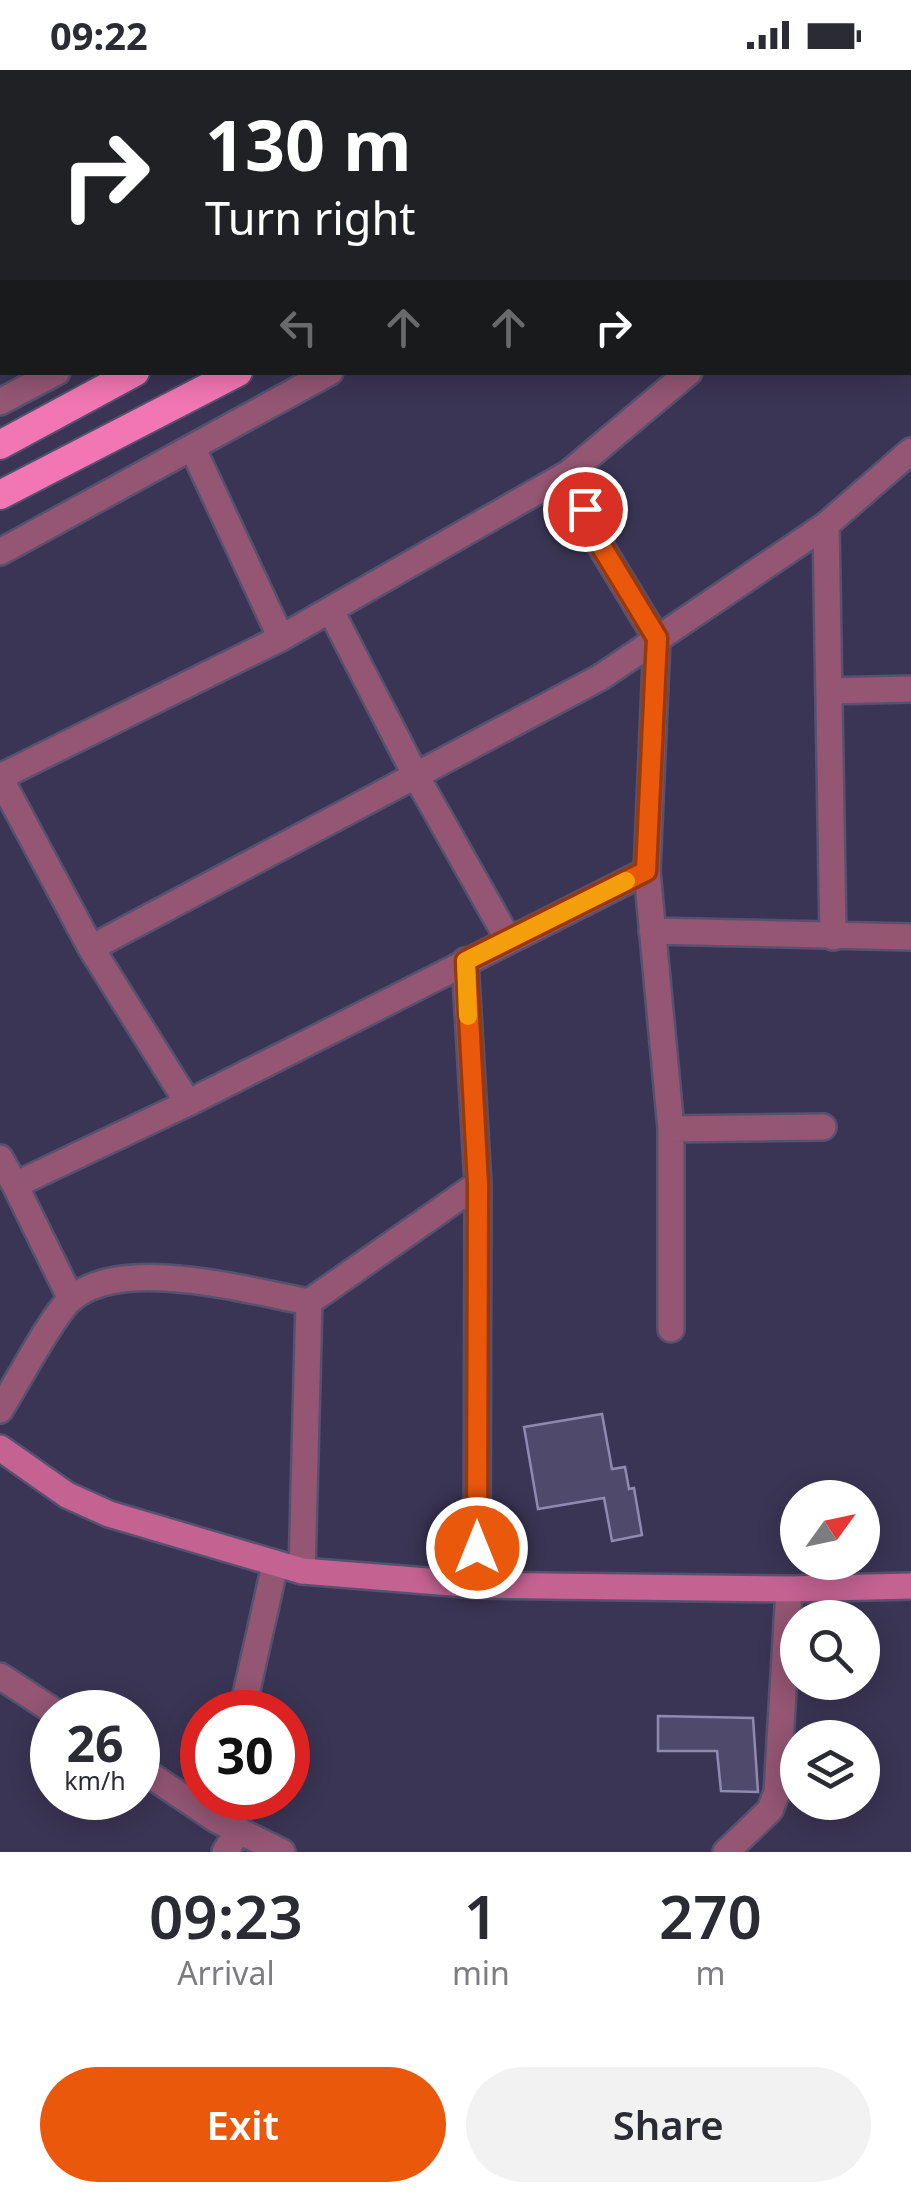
<!DOCTYPE html>
<html lang="en">
<head>
<meta charset="utf-8">
<style>
  body { margin:0; font-family:"Noto Sans",sans-serif; background:#f2f2f3; color:#2b2b33; height:100vh; display:flex; flex-direction:column; font-size:38px; white-space:nowrap }
  * { box-sizing:border-box; margin:0 }
  p { font-size:32px; color:#7c7c81 }
  .icon { flex:none; width:55px; height:55px; fill:none; stroke:currentColor; stroke-width:2; stroke-linecap:round; stroke-linejoin:round }
  .map { position:relative; height:1782px; overflow:hidden }
  .side { display:flex; flex-direction:column; background:#fff; flex:1 }
  .side>* { flex:none }
  .guide { position:absolute; left:0px; top:0px; width:912px; height:305px; box-shadow:0 5px 25px #0003; background:#202124; color:#fff; overflow:hidden }
  .needle { width:65px; rotate:57deg }
  .fabs { position:absolute; left:780px; top:1410px; display:grid; gap:20px }
  .fabs a { display:grid; place-items:center; width:100px; height:100px; border-radius:50%; background:#fff; box-shadow:0 5px 25px #0003; font-size:50px }
  .speed { position:absolute; left:30px; top:1620px; display:flex; gap:20px; font-size:50px; font-weight:700; text-align:center }
  .speed>* { display:grid; place-content:center; width:130px; height:130px; border-radius:50%; background:#fff; box-shadow:0 5px 25px #0003; line-height:1 }
  .speed small { font-size:25px; font-weight:400 }
  .speed .limit { border:15px solid #d22; background:#fff; color:#111 }
  .pin { position:absolute; display:grid; place-items:center; width:85px; height:85px; color:#fff; margin:-42px; border:5px solid #fff; border-radius:50%; box-shadow:0 2px 10px #0007 }
  .me { position:absolute; width:110px; margin:-55px; rotate:0deg; stroke-linejoin:round; filter:drop-shadow(0 0 8px #0008) }
  .turn { display:flex; align-items:center; gap:35px; height:210px; padding:0 40px; font-size:45px }
  .turn .icon { width:130px; height:130px; stroke-width:2.5 }
  .turn b { display:block; font-size:70px; line-height:85px }
  .lanes { display:flex; align-items:center; height:95px; padding:0 40px; background:#0003; justify-content:center; gap:50px; direction:ltr }
  .lanes .off { opacity:.35 }
  .eta { display:flex; justify-content:space-evenly; align-items:center; height:170px; text-align:center }
  .eta b { font-size:60px; font-weight:600; line-height:70px }
  .primary-button { display:flex; gap:20px; margin-top:auto; padding:20px 40px }
  .primary-button a { flex:1; height:115px; border-radius:60px; background:#ea580c; color:#fff; font-size:40px; font-weight:600; line-height:115px; text-align:center }
  .primary-button a+a { background:#f2f2f3; color:#2b2b33 }
  .status { display:flex; justify-content:space-between; align-items:center; height:70px; padding:0 50px; background:#fff; direction:ltr }
  .status svg { height:28px; fill:currentColor }
  .map>svg:first-child { display:block }
  .building { fill:#4f4a6b; stroke:#8f8aaf; stroke-width:2.5 }
  .lines { fill:none; stroke-linecap:round; stroke-linejoin:round }
  .minor-casing { stroke:#56516f; stroke-width:30 }
  .tertiary-casing { stroke:#56516f; stroke-width:30 }
  .secondary-casing { stroke:#56516f; stroke-width:30 }
  .trunk-casing { stroke:#56516f; stroke-width:32 }
  .minor { stroke:#945673; stroke-width:25 }
  .tertiary { stroke:#945673; stroke-width:25 }
  .secondary { stroke:#c46292; stroke-width:25 }
  .trunk { stroke:#f176b3; stroke-width:28 }
  .route-casing { stroke:#983908; stroke-width:25 }
  .route { stroke:#ea580c; stroke-width:18 }
  .slow { stroke:#f59e0b; stroke-width:18 }
</style>
</head>
<body>
<div class="status"><b>09:22</b><svg viewBox="0 0 49 12"><path d="M0 12V9h3v3zM5 12V6h3v6zM10 12V3h3v9zM15 12V0h3v12zM26 1h20v11H26zM47 4h2v5h-2z"/></svg></div>
<div class="map">
<svg width="911" height="1782" viewBox="0 0 911 1782">
  <rect width="100%" height="100%" fill="#3b3555"/>
  <path class="building" d="M602,1344L612,1399L625,1397L629,1419L634,1418L642,1465L612,1471L604,1428L538,1439L524,1357Z
    M658,1646L753,1648L758,1722L721,1721L717,1681H658Z"/>
  <g class="lines">
    <defs>
      <path id="minor" d="M910,94L911,93
        M193,379L281,568
        M826,455L833,867
        M331,541L416,706L508,869
        M830,621L911,619
        M0,707L281,568L569,403L689,302
        M0,708L91,878L188,1033L647,801L657,569L600,475L569,403
        M647,801L671,1059V1259
        M652,861L911,867
        M91,878L601,607L826,455L911,381
        M465,891L478,1114L477,1515
        M671,1059L823,1057
        M0,1088L15,1115L188,1033
        M15,1115L71,1229
        M0,1340C16,1315 52,1246 70,1230C121,1184 248,1221 309,1232L478,1114
        M302,1501L309,1232
        M0,1606L55,1642
        M242,1642L275,1495
        M138,1697L217,1750L282,1782
        M225,1782L239,1760
        M726,1782L770,1740L777,1722L789,1519"/>
      <path id="tertiary" d="M560,2L563,0
        M758,2L760,0
        M0,332L57,302
        M0,482L330,302"/>
      <path id="secondary" d="M0,1378L67,1425L109,1444L302,1501L477,1515L789,1519L911,1516"/>
      <path id="trunk" d="M618,2L621,0
        M690,2L693,0
        M0,375L135,302
        M0,425L238,302"/>
    </defs>
    <use href="#minor" class="minor-casing"/>
    <use href="#tertiary" class="tertiary-casing"/>
    <use href="#secondary" class="secondary-casing"/>
    <use href="#trunk" class="trunk-casing"/>
    <use href="#minor" class="minor"/>
    <use href="#tertiary" class="tertiary"/>
    <use href="#secondary" class="secondary"/>
    <use href="#trunk" class="trunk"/>
  </g>
  <g class="lines">
    <defs>
      <path id="route" d="M477,1478L478,1114L466,891L646,801L657,568L600,474L585,439"/>
    </defs>
    <use href="#route" class="route-casing"/>
    <use href="#route" class="route"/>
    <path class="slow" d="M468,946L466,891L626,811"/>
  </g>
</svg>
<div class="fabs">
<a><svg class="needle" viewBox="-14 -14 28 28"><path d="M0-13l5 13h-10z" fill="#e53935"/><path d="M0 13l5-13h-10z" fill="#7c7c81"/></svg></a>
<a><svg class="icon" aria-label="search" viewBox="0 0 24 24"><circle cx="10" cy="10" r="6"/><path d="M15 15l6 6"/></svg></a>
<a><svg class="icon" aria-label="layers" viewBox="0 0 24 24"><path d="M12 4l9 5-9 5-9-5zM3 14l9 5 9-5"/></svg></a>
</div>
<div class="speed"><div>26<small>km/h</small></div><div class="limit">30</div></div>
<div class="pin" style="left:585px;top:439px;background:#d93025"><svg class="icon" aria-label="arrive" viewBox="0 0 24 24"><path d="M6 21V4h12l-3 4 3 4H6"/></svg></div>
<svg class="me" style="left:477px;top:1478px" viewBox="-20 -20 40 40"><circle r="17" fill="#ea580c" stroke="#fff" stroke-width="3"/><path d="M0-11L8 9 0 5-8 9z" fill="#fff"/></svg>
<div class="guide">
<div class="turn"><svg class="icon" aria-label="right" viewBox="0 0 24 24"><path d="M7 20v-9h11M14 6l5 5-5 5"/></svg><div><b>130 m</b>Turn right</div></div>
<div class="lanes"><svg class="icon off" aria-label="left" viewBox="0 0 24 24"><path d="M17 20v-9H6M10 6l-5 5 5 5"/></svg><svg class="icon off" aria-label="ahead" viewBox="0 0 24 24"><path d="M12 20V5M6 11l6-6 6 6"/></svg><svg class="icon off" aria-label="ahead" viewBox="0 0 24 24"><path d="M12 20V5M6 11l6-6 6 6"/></svg><svg class="icon" aria-label="right" viewBox="0 0 24 24"><path d="M7 20v-9h11M14 6l5 5-5 5"/></svg></div>
</div>
</div>
<section class="side">
<div class="eta">
<div><b>09:23</b><p>Arrival</p></div>
<div><b>1</b><p>min</p></div>
<div><b>270</b><p>m</p></div>
</div>
<div class="primary-button"><a>Exit</a><a>Share</a></div>
</section>
</body>
</html>
